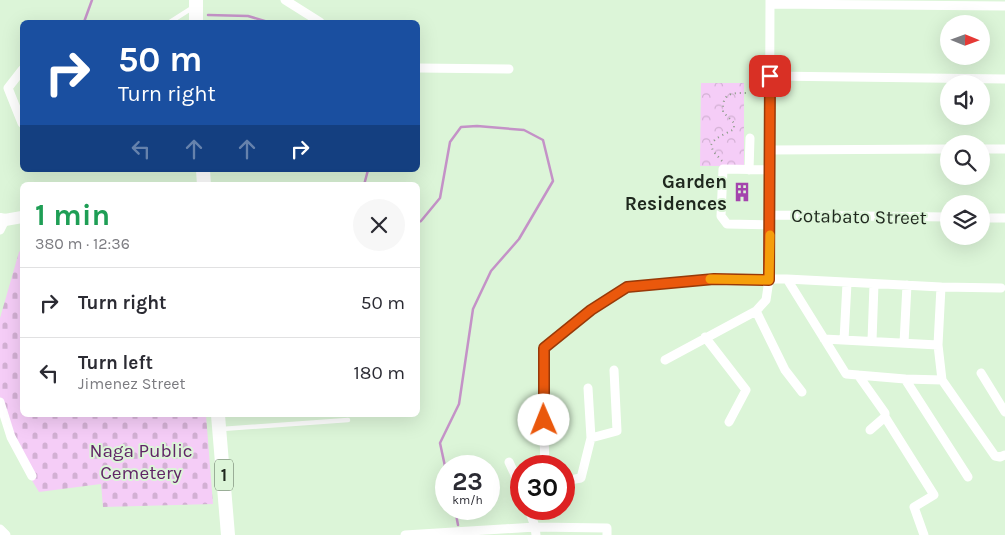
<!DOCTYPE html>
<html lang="en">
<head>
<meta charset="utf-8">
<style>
  body { margin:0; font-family:Karla,sans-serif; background:#f7f7f7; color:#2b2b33; height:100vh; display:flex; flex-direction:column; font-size:19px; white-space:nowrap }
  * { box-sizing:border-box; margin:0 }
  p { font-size:16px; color:#7c7c81 }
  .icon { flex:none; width:28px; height:28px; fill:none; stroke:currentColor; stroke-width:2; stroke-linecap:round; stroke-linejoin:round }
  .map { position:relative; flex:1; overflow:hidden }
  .details { position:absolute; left:20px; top:182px; width:400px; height:235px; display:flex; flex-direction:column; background:#fff; border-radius:8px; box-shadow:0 5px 20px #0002 }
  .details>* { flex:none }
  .banner { position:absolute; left:20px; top:20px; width:400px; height:152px; border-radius:8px; box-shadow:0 5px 20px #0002; background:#1a4fa0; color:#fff; overflow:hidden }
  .needle { width:32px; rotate:91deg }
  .tools { position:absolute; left:940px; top:15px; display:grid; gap:10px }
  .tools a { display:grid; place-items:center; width:50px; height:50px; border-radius:50%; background:#fff; box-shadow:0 5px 20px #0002; font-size:25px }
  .speed { position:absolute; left:435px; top:455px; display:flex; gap:10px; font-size:25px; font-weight:700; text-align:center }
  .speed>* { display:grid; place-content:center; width:65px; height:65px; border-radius:50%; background:#fff; box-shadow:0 5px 20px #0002; line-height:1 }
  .speed small { font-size:12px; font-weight:400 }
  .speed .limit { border:8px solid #d22; background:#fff; color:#111 }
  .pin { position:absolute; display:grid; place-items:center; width:42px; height:42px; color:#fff; margin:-21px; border-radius:10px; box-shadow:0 2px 8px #0006 }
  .me { position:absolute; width:55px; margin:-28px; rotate:359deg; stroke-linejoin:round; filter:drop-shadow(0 0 4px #0008) }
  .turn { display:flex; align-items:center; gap:18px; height:105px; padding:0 15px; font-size:22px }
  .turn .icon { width:65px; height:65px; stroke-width:2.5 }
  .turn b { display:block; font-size:35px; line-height:42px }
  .lanes { display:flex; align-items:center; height:48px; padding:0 15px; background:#0003; justify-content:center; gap:25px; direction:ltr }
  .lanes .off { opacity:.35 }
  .round { display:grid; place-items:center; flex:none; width:52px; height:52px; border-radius:26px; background:#f7f7f7 }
  .headline { display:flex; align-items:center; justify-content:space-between; height:85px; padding:0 15px }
  h1 { font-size:30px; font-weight:700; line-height:38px; color:#1e9e55 }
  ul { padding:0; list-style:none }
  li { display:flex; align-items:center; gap:15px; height:70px; padding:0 15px; border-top:1px solid #e1e1e2 }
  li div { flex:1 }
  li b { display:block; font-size:19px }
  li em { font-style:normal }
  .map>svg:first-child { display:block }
  .cemetery { fill:url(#cemetery-stones) }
  .park { fill:url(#park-crowns) }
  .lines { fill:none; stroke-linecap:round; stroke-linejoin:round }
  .stream { stroke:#c492c7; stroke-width:2.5 }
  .path { stroke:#889a85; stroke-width:2; stroke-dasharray:1 4; stroke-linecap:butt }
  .lane { stroke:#fff; stroke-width:4.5 }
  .street { stroke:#fff; stroke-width:9 }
  .secondary { stroke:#fff; stroke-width:12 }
  .primary { stroke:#fff; stroke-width:14 }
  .route-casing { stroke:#983908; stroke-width:12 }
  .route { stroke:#ea580c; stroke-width:9 }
  .slow { stroke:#f59e0b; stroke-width:9 }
  .labels { text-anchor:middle; stroke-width:4; stroke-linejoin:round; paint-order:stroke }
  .shield { fill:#dcf5d8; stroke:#586656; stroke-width:1 }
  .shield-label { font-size:18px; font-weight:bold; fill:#1f281e }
  .poi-label { font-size:19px; font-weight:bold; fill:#1f281e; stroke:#dcf5d8; text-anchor:end }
  .street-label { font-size:19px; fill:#1f281e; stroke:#dcf5d8 }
  .park-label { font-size:19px; fill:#602566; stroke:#dcf5d8 }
</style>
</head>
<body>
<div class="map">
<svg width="1005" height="535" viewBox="0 0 1005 535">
  <defs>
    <pattern id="cemetery-stones" width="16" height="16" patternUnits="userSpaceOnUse" patternTransform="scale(1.25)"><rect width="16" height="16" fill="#f5cdf7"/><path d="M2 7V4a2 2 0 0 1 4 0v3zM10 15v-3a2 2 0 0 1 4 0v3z" fill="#d2b0d3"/></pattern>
    <pattern id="park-crowns" width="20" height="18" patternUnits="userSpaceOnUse" patternTransform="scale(1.25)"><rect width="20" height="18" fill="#f5cdf7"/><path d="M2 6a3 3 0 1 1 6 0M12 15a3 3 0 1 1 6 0" fill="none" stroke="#d2b0d3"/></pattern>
  </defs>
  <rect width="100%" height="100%" fill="#dcf5d8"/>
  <path class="cemetery" d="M22,249V415H206L213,504L103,507L101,484L39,492L11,446L0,396V318L19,252Z"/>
  <path class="park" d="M701,83H744V166H700Z"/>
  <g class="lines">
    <path class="stream" d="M208,15L248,16L268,22
      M84,22L92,0
      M364,185L368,170
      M418,222L421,221L440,198L450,142L461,127L477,126L524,130L543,140L553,181L519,239L491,271L473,309L459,404L440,443L446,471
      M455,509L458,525"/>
    <path class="path" d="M722,161L713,151L711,145C715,137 726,134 734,129V123L723,112C722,93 730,93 746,93"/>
    <path class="lane" d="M170,22L192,8
      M222,429L348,420"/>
    <path class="street" d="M285,0L320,22
      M770,4L1005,6
      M418,68L509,69
      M22,70L8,88L22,123
      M770,76L1005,79
      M981,149H1005
      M770,150L949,149
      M749,170L750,138
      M770,215L949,217
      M981,218H1005
      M770,225L727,224L721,216L723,169L770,170
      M0,230L5,220
      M787,279L941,287L938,345L942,380L995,456L1000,457L1005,455
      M941,287L1001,288
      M756,311L785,370L802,392
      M705,337L746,390L729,422
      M824,339L938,345
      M844,340L847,283
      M872,341L874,284
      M904,343L907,285
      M665,360L756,311L766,300L769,280L770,0
      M981,373L1005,412
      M858,375L885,413V417L870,430
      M905,379L942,380
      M588,388L591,438
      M0,402L11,437L32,476
      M885,417L934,495L914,507L924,535
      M509,462L521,488
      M545,466L543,405L544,348L591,310L627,287L714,279H787L846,374L905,379L968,477
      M564,481L581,478L591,438L617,431L614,370
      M529,509L535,527L536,535
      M0,529L6,535
      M405,535L535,527L607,528V535"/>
    <path class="secondary" d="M0,219L5,220L22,217"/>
    <path class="primary" d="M196,0V22
      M203,170L204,185
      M218,415L228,535"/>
  </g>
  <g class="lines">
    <defs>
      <path id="route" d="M544,420V348L591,310L627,287L714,279L769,280L770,76"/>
    </defs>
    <use href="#route" class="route-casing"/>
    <use href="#route" class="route"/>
    <path class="slow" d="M710,279L769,280L770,235"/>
  </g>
  <defs>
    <symbol id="building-bare" viewBox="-9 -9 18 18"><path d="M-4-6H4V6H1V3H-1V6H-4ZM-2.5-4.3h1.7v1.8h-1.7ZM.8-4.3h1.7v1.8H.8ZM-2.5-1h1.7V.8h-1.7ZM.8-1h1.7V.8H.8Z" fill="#a444ad" stroke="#dcf5d8" stroke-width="2.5" paint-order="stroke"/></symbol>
  </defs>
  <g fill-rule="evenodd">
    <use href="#building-bare" x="728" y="178" width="28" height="28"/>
  </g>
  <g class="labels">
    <rect class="shield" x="215" y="459.5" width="18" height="31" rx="4"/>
    <g class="shield-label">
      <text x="224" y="481">1</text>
    </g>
    <g class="poi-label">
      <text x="727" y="188">Garden<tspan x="727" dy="22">Residences</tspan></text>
    </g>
    <g class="street-label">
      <text transform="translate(859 216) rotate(1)" y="7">Cotabato Street</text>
    </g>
    <g class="park-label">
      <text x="141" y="457">Naga Public<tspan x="141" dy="22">Cemetery</tspan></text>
    </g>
  </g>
</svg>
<div class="tools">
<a><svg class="needle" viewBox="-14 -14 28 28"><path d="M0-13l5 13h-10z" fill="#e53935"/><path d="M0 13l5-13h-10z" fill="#7c7c81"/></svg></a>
<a><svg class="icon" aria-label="sound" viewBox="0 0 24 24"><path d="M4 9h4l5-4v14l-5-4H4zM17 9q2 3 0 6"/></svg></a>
<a><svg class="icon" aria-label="search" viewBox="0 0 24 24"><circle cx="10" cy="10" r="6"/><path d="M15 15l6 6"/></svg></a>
<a><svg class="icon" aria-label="layers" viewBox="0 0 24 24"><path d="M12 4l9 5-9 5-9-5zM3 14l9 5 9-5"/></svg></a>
</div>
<div class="speed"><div>23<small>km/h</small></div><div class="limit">30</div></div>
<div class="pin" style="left:770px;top:76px;background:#d93025"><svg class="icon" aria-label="arrive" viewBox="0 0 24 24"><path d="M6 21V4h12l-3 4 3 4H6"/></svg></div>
<svg class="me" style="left:544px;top:420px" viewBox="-20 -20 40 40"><circle r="19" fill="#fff"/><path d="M0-13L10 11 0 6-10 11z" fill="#ea580c"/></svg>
<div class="banner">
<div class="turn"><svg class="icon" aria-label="right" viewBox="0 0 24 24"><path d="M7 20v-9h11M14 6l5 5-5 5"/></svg><div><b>50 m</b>Turn right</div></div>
<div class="lanes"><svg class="icon off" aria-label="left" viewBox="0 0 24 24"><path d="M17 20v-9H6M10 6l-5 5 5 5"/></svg><svg class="icon off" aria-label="ahead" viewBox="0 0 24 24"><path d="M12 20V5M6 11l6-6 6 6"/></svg><svg class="icon off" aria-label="ahead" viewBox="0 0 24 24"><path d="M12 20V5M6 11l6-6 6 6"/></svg><svg class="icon" aria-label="right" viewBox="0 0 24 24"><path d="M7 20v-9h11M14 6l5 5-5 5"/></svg></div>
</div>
<section class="details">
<div class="headline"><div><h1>1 min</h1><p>380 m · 12:36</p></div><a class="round"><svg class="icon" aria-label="close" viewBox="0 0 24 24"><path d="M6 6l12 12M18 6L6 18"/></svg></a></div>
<ul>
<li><svg class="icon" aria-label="right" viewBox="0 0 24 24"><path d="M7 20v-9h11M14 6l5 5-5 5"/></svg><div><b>Turn right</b></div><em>50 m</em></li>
<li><svg class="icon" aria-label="left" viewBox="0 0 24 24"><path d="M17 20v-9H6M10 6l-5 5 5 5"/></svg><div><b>Turn left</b><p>Jimenez Street</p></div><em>180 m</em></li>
</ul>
</section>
</div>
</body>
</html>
